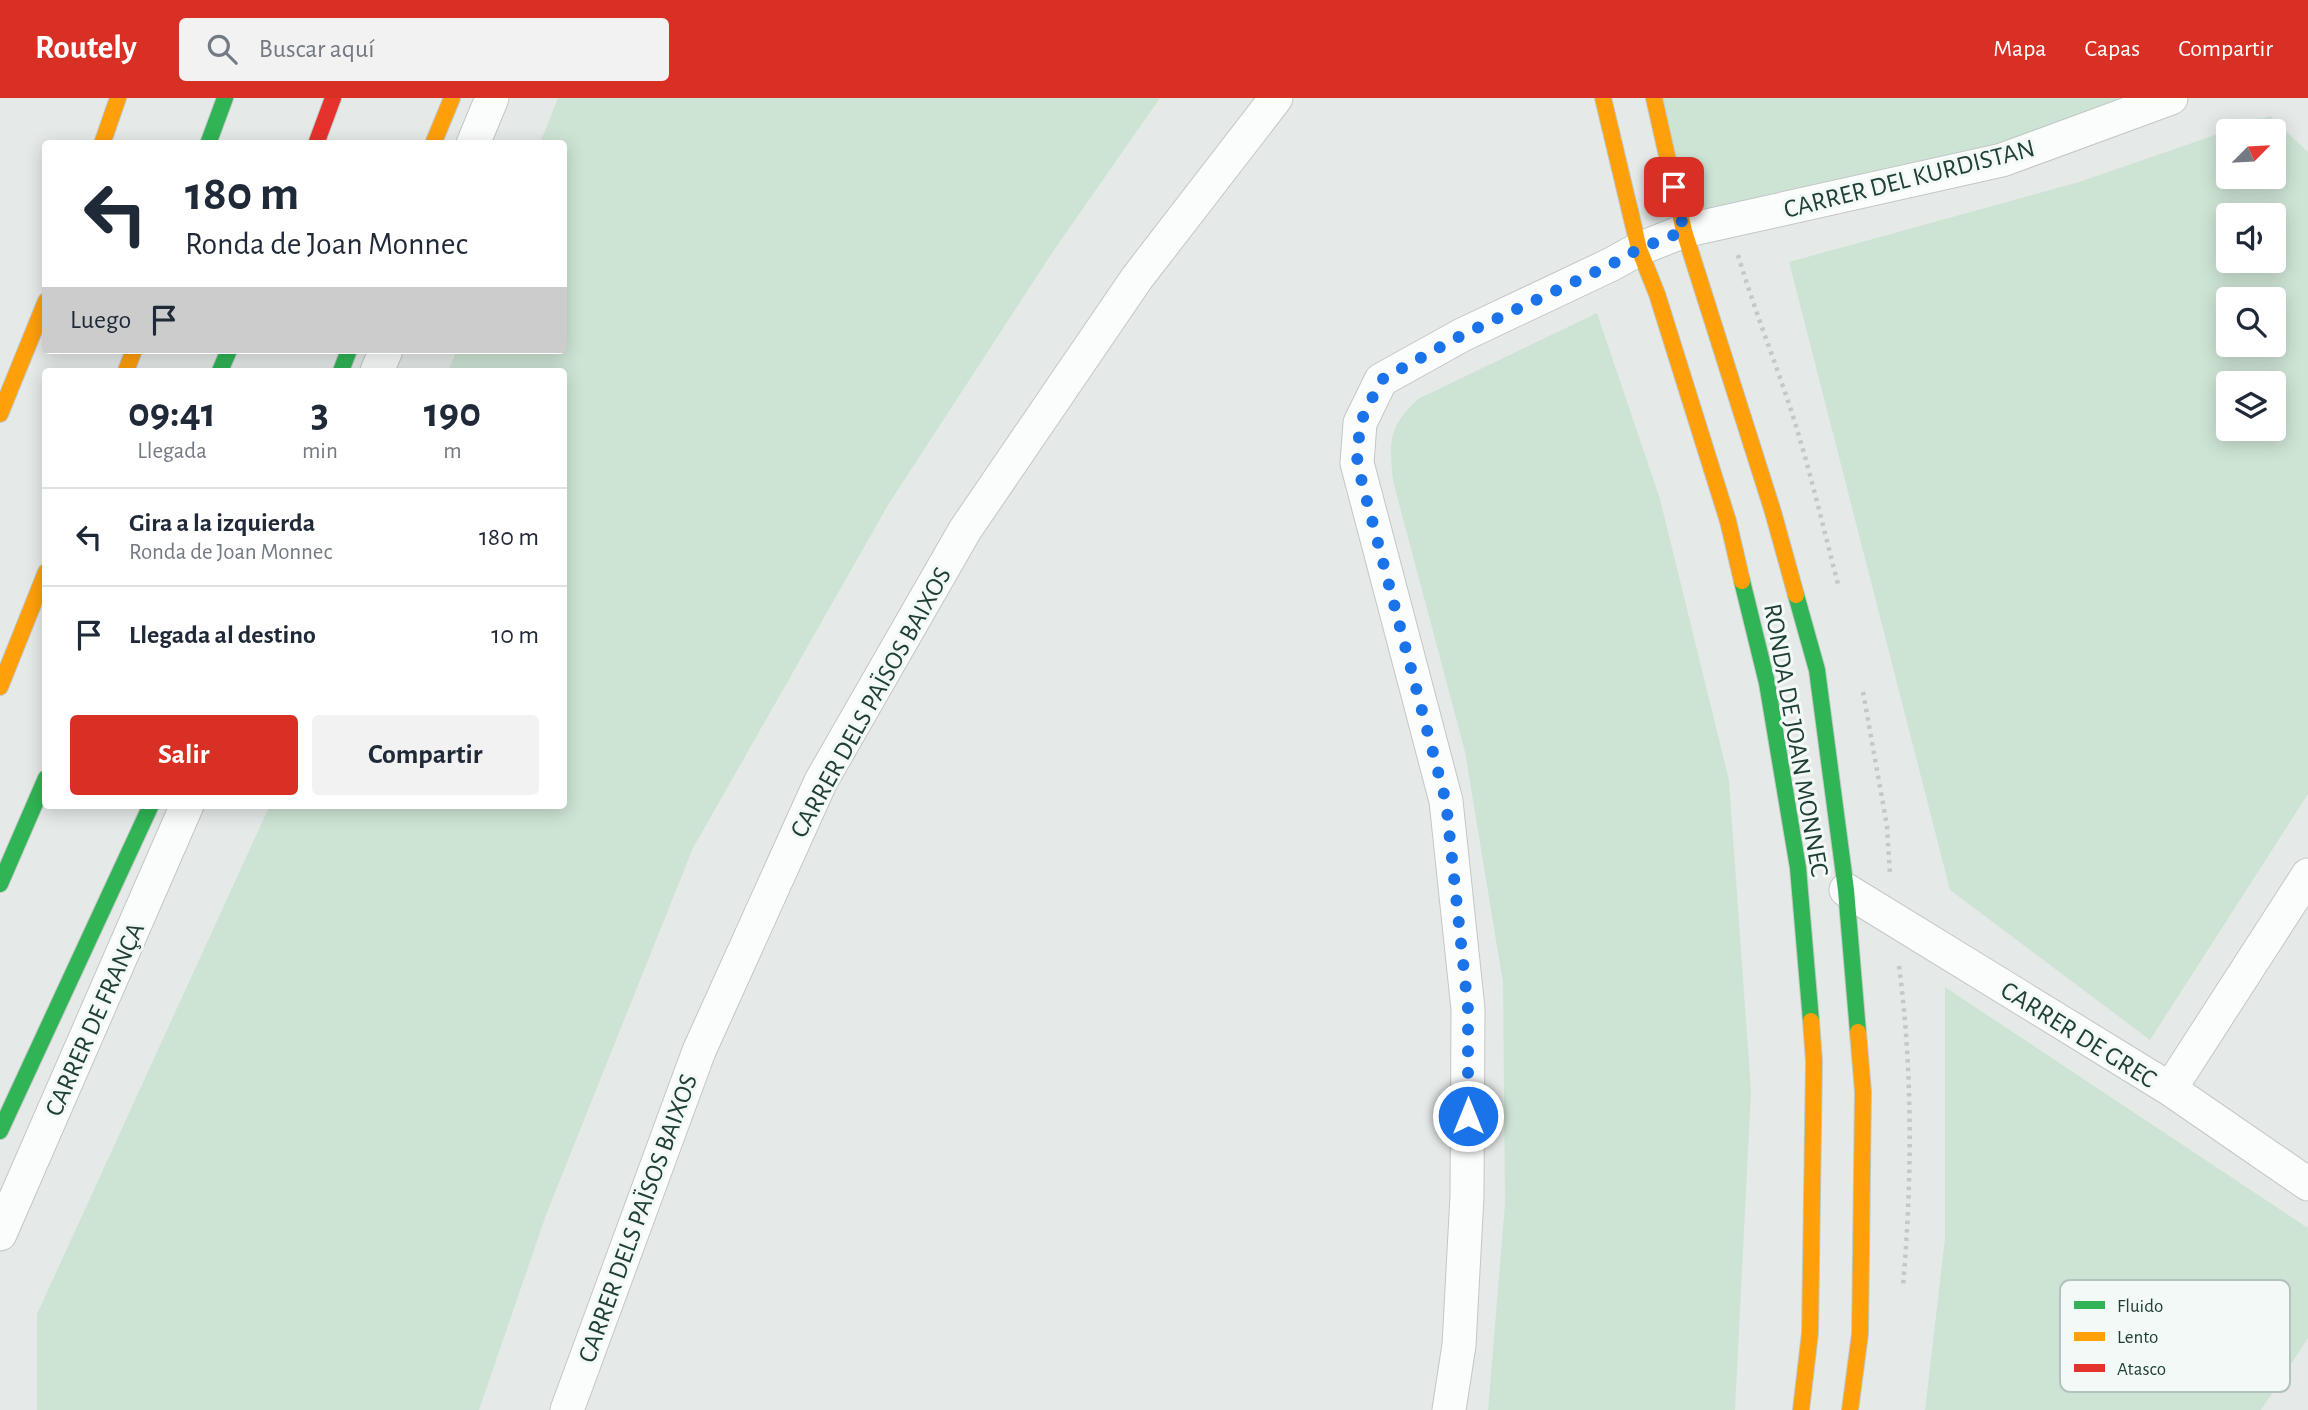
<!DOCTYPE html>
<html lang="es">
<head>
<meta charset="utf-8">
<style>
  body { margin:0; font-family:"Alegreya Sans",sans-serif; background:#f2f2f3; color:#1f2937; height:100vh; display:flex; flex-direction:column; font-size:26px; white-space:nowrap }
  * { box-sizing:border-box; margin:0 }
  p { font-size:23px; color:#747a83 }
  .icon { flex:none; width:38px; height:38px; fill:none; stroke:currentColor; stroke-width:2; stroke-linecap:round; stroke-linejoin:round }
  .map { position:relative; flex:1; overflow:hidden }
  .sheet { position:absolute; left:42px; top:270px; width:525px; height:441px; display:flex; flex-direction:column; background:#fff; border-radius:7px; box-shadow:0 4px 18px #0003 }
  .sheet>* { flex:none }
  .hud { position:absolute; left:42px; top:42px; width:525px; height:214px; border-radius:7px; box-shadow:0 4px 18px #0003; background:#fff; color:#1f2937; overflow:hidden }
  .needle { width:46px; rotate:66deg }
  .tools { position:absolute; left:2216px; top:21px; display:grid; gap:14px }
  .tools a { display:grid; place-items:center; width:70px; height:70px; border-radius:7px; background:#fff; box-shadow:0 4px 18px #0003; font-size:35px }
  .pin { position:absolute; display:grid; place-items:center; width:60px; height:60px; color:#fff; margin:-30px; border-radius:14px; box-shadow:0 4px 10px #0006 }
  .me { position:absolute; width:77px; margin:-38px; rotate:0deg; stroke-linejoin:round; filter:drop-shadow(0 0 5px #0008) }
  .turn { display:flex; align-items:center; gap:24px; height:147px; padding:0 28px; font-size:32px }
  .turn .icon { width:91px; height:91px; stroke-width:2.5 }
  .turn b { display:block; font-size:49px; line-height:60px }
  .then { display:flex; align-items:center; height:66px; padding:0 28px; background:#0003; gap:14px; font-size:26px }
  .eta { display:flex; justify-content:space-evenly; align-items:center; height:119px; text-align:center }
  .eta b { font-size:42px; font-weight:700; line-height:49px }
  .action { display:flex; gap:14px; margin-top:auto; padding:14px 28px }
  .action a { flex:1; height:80px; border-radius:7px; background:#d93025; color:#fff; font-size:28px; font-weight:700; line-height:80px; text-align:center }
  .action a+a { background:#f2f2f3; color:#1f2937 }
  ul { padding:0; list-style:none }
  li { display:flex; align-items:center; gap:21px; height:98px; padding:0 28px; border-top:2px solid #e0e1e3 }
  li div { flex:1 }
  li b { display:block; font-size:26px }
  li em { font-style:normal }
  header { display:flex; align-items:center; gap:42px; box-sizing:border-box; height:98px; padding:0 35px; background:#d93025; color:#fff }
  header strong { font-size:33px }
  nav { display:flex; gap:38px; margin-inline-start:auto; font-size:24px }
  .search { width:490px; height:63px; background:#f2f2f3; display:flex; align-items:center; gap:18px; box-sizing:border-box; padding:0 24px; border-radius:7px; color:#747a83; font-size:26px }
  .map>svg:first-child { display:block }
  .green { fill:#cde4d4; fill-rule:evenodd }
  .lines { fill:none; stroke-linecap:round; stroke-linejoin:round }
  .street-casing { stroke:#c2c7c5; stroke-width:35 }
  .fast-casing { stroke:#c0c8c5; stroke-width:18 }
  .slow-casing { stroke:#c0c8c5; stroke-width:18 }
  .jam-casing { stroke:#c0c8c5; stroke-width:18 }
  .path { stroke:#c1cac7; stroke-width:4.5; stroke-dasharray:3.5 5; stroke-linecap:butt }
  .street { stroke:#fbfcfc; stroke-width:33 }
  .fast { stroke:#30b455; stroke-width:16 }
  .slow { stroke:#ff9f0a; stroke-width:16 }
  .jam { stroke:#e5322d; stroke-width:16 }
  .route { stroke:#1a73e8; stroke-width:12; stroke-dasharray:0 21.6 }
  .labels { text-anchor:middle; stroke-width:6; stroke-linejoin:round; paint-order:stroke }
  .street-label { font-size:26px; fill:#204037; stroke:#f3f9f6 }
  .key { fill:#f3f9f6; stroke:#b4c2bd; stroke-width:2 }
  .key-label { font-size:19px; fill:#204037 }
</style>
</head>
<body>
<header>
<strong>Routely</strong>
<div class="search"><svg class="icon" aria-label="search" viewBox="0 0 24 24"><circle cx="10" cy="10" r="6"/><path d="M15 15l6 6"/></svg>Buscar aquí</div>
<nav><a>Mapa</a><a>Capas</a><a>Compartir</a></nav>
</header>
<div class="map">
<svg width="2308" height="1312" viewBox="0 0 2308 1312">
  <rect width="100%" height="100%" fill="#e5eae8"/>
  <path class="green" d="M558,0H1160L1054,152L888,407L693,750L546,1117L479,1312H37V1216L270,707H564V273H448L457,252H564V46L540,45Z
    M1654,0H2171L1684,133Z
    M2270,18L2308,54V696L2150,942L1950,792L1789,164L2079,84ZM2273,33V79H2228V33ZM2273,117V163H2228V117ZM2273,201V247H2228V201ZM2273,285V331H2228V285Z
    M1597,215L1660,401L1729,682L1751,993L1735,1312H1488L1505,1106L1503,885L1465,654L1393,383C1389,344 1388,329 1418,301Z
    M1945,889L2308,1130V1240L2261,1312H1925L1945,1140Z"/>
  <g class="lines">
    <defs>
      <path id="street" d="M473,46L492,0
        M377,273L386,252
        M1846,792L2170,991L2308,1086
        M2170,991L2308,777
        M0,1136L187,707
        M567,1312L699,953L821,683L965,432L1137,180L1276,0
        M1449,1312L1459,1247L1467,1098L1468,911L1446,703L1357,365L1360,325L1381,282L1462,237L1612,166L1639,151L1684,133L2002,62L2171,0"/>
      <path id="fast" d="M208,46L225,0
        M220,273L229,252
        M341,273L349,252
        M1742,483L1767,585L1798,770L1811,923
        M1796,497L1817,572L1846,792L1858,934
        M0,786L46,680
        M0,1033L151,707"/>
      <path id="slow" d="M1603,0L1639,151L1657,196L1728,423L1742,483
        M1654,0L1684,133L1773,414L1796,497
        M102,46L118,0
        M433,46L452,0
        M126,273L134,252
        M0,316L46,203
        M0,589L46,474
        M1801,1312L1810,1235L1814,963L1811,923
        M1850,1312L1860,1236L1863,994L1858,934"/>
      <path id="jam" d="M316,46L333,0"/>
    </defs>
    <use href="#street" class="street-casing"/>
    <use href="#fast" class="fast-casing"/>
    <use href="#slow" class="slow-casing"/>
    <use href="#jam" class="jam-casing"/>
    <path class="path" d="M1738,157C1752,204 1769,248 1785,294C1807,358 1822,425 1839,490
      M1863,594L1887,728L1890,776
      M1899,868C1913,973 1912,1083 1903,1188"/>
    <use href="#street" class="street"/>
    <use href="#fast" class="fast"/>
    <use href="#slow" class="slow"/>
    <use href="#jam" class="jam"/>
  </g>
  <g class="lines">
    <path class="route" d="M1468,1018V911L1446,704L1357,365L1360,325L1381,282L1462,237L1612,166L1639,151L1684,133L1674,89"/>
  </g>
  <g class="labels">
    <g class="street-label">
      <text transform="translate(1909 80) rotate(-14)" y="9">CARRER DEL KURDISTAN</text>
      <text transform="translate(870 604) rotate(-61)" y="9">CARRER DELS PAÏSOS BAIXOS</text>
      <text transform="translate(1797 642) rotate(80)" y="9">RONDA DE JOAN MONNEC</text>
      <text transform="translate(94 921) rotate(-66)" y="9">CARRER DE FRANÇA</text>
      <text transform="translate(2079 936) rotate(32)" y="9">CARRER DE GREC</text>
      <text transform="translate(637 1120) rotate(-70)" y="9">CARRER DELS PAÏSOS BAIXOS</text>
    </g>
  </g>
  <rect x="2060" y="1182" width="230" height="112" rx="10" class="key"/>
  <rect x="2074" y="1203" width="31" height="8" fill="#30b455"/>
  <rect x="2074" y="1234" width="31" height="9" fill="#ff9f0a"/>
  <rect x="2074" y="1266" width="31" height="8" fill="#e5322d"/>
  <g class="key-label">
    <text x="2117" y="1214">Fluido</text>
    <text x="2117" y="1245">Lento</text>
    <text x="2117" y="1277">Atasco</text>
  </g>
</svg>
<div class="tools">
<a><svg class="needle" viewBox="-14 -14 28 28"><path d="M0-13l5 13h-10z" fill="#e53935"/><path d="M0 13l5-13h-10z" fill="#747a83"/></svg></a>
<a><svg class="icon" aria-label="sound" viewBox="0 0 24 24"><path d="M4 9h4l5-4v14l-5-4H4zM17 9q2 3 0 6"/></svg></a>
<a><svg class="icon" aria-label="search" viewBox="0 0 24 24"><circle cx="10" cy="10" r="6"/><path d="M15 15l6 6"/></svg></a>
<a><svg class="icon" aria-label="layers" viewBox="0 0 24 24"><path d="M12 4l9 5-9 5-9-5zM3 14l9 5 9-5"/></svg></a>
</div>
<div class="pin" style="left:1674px;top:89px;background:#d93025"><svg class="icon" aria-label="arrive" viewBox="0 0 24 24"><path d="M6 21V4h12l-3 4 3 4H6"/></svg></div>
<svg class="me" style="left:1468px;top:1018px" viewBox="-20 -20 40 40"><circle r="17" fill="#1a73e8" stroke="#fff" stroke-width="3"/><path d="M0-11L8 9 0 5-8 9z" fill="#fff"/></svg>
<div class="hud">
<div class="turn"><svg class="icon" aria-label="left" viewBox="0 0 24 24"><path d="M17 20v-9H6M10 6l-5 5 5 5"/></svg><div><b>180 m</b>Ronda de Joan Monnec</div></div>
<div class="then">Luego<svg class="icon" aria-label="arrive" viewBox="0 0 24 24"><path d="M6 21V4h12l-3 4 3 4H6"/></svg></div>
</div>
<section class="sheet">
<div class="eta">
<div><b>09:41</b><p>Llegada</p></div>
<div><b>3</b><p>min</p></div>
<div><b>190</b><p>m</p></div>
</div>
<ul>
<li><svg class="icon" aria-label="left" viewBox="0 0 24 24"><path d="M17 20v-9H6M10 6l-5 5 5 5"/></svg><div><b>Gira a la izquierda</b><p>Ronda de Joan Monnec</p></div><em>180 m</em></li>
<li><svg class="icon" aria-label="arrive" viewBox="0 0 24 24"><path d="M6 21V4h12l-3 4 3 4H6"/></svg><div><b>Llegada al destino</b></div><em>10 m</em></li>
</ul>
<div class="action"><a>Salir</a><a>Compartir</a></div>
</section>
</div>
</body>
</html>
